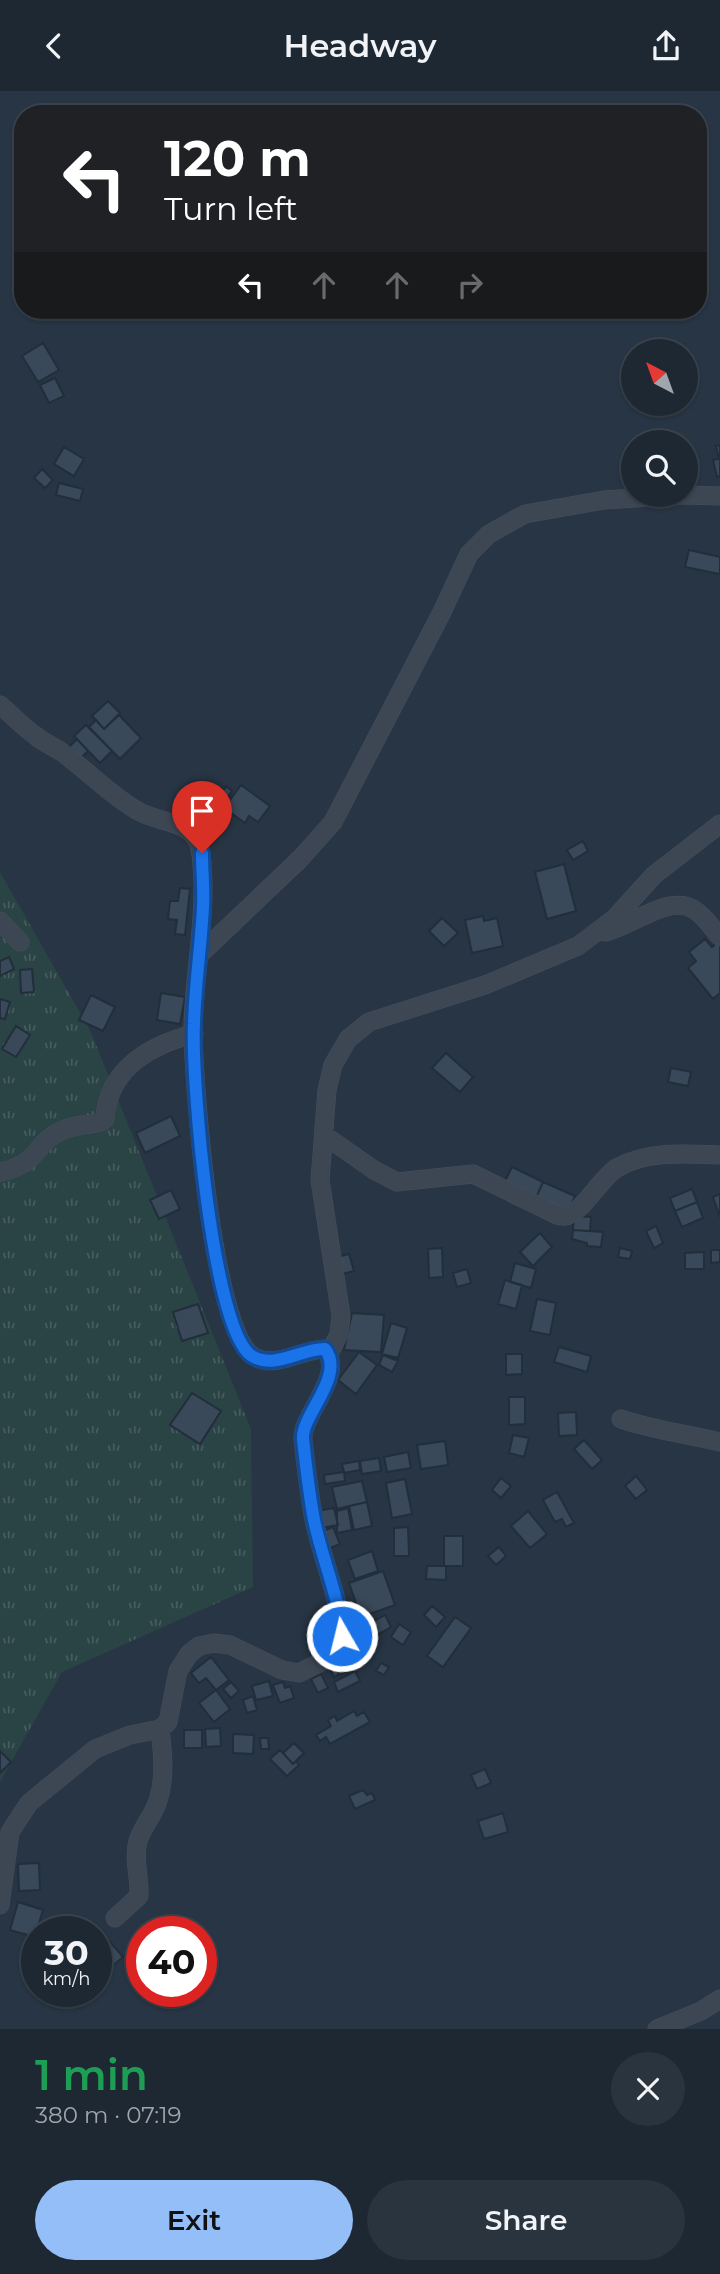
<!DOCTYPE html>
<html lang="en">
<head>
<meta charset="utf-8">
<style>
  body { margin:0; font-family:Montserrat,sans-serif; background:#2a343f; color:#f1f3f6; height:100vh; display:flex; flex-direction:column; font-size:26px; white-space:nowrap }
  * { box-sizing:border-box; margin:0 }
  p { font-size:23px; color:#a0a6ac }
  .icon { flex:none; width:38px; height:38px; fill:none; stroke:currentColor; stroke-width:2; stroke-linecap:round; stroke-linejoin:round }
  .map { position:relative; height:1938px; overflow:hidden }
  .drawer { display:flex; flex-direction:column; background:#1d2833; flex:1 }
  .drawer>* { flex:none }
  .top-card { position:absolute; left:14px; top:14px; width:693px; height:214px; border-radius:28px; box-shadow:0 2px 5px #0004,0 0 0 2px #3b444e; background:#202124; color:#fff; overflow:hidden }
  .needle { width:46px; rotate:319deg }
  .controls { position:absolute; left:621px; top:248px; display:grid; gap:14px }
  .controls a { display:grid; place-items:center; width:77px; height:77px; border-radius:50%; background:#1d2833; box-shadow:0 2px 5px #0004,0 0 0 2px #3b444e; font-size:35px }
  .speed { position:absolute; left:21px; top:1825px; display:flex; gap:14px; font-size:35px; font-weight:700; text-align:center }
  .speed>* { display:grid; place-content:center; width:91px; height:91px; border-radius:50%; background:#1d2833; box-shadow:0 2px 5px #0004,0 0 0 2px #3b444e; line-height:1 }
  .speed small { font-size:18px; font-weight:400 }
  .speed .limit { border:10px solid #d22; background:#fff; color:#111 }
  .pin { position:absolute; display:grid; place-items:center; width:60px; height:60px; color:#fff; margin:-72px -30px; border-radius:50% 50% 50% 0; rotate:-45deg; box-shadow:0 0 7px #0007 }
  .pin .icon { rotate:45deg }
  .me { position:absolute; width:77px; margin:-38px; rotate:352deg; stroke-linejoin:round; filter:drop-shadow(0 0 5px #0008) }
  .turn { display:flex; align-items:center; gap:24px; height:147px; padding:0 35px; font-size:32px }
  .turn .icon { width:91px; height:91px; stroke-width:2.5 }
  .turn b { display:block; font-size:49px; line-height:60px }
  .lanes { display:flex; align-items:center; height:66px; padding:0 35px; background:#0003; justify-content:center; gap:35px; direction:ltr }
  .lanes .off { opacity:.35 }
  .round { display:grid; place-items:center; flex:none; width:74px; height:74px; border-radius:37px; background:#2a343f }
  .head { display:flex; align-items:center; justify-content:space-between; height:119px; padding:0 35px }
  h1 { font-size:42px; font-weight:600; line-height:52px; color:#1e9e55 }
  .action { display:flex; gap:14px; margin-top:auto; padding:14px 35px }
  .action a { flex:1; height:80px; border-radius:42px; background:#93bef8; color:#111; font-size:28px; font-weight:600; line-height:80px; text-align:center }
  .action a+a { background:#2a343f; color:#f1f3f6 }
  header { display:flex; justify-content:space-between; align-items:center; height:91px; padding:0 35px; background:#1d2833; font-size:32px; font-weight:600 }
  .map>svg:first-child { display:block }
  .grass { fill:url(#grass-tufts) }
  .building { fill:#3a495a; stroke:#222e3b; stroke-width:2 }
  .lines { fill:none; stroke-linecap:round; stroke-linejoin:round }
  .minor-casing { stroke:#46505d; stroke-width:19 }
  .minor { stroke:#3c4753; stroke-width:18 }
  .route-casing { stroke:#114b97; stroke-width:18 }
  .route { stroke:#1a73e8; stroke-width:12 }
</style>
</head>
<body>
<header><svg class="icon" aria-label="back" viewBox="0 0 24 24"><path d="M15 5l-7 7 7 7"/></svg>Headway<svg class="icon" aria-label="share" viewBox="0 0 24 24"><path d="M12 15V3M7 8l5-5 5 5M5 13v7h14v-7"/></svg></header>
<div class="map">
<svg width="720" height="1938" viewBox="0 0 720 1938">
  <defs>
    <pattern id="grass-tufts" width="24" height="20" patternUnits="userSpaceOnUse" patternTransform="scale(1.75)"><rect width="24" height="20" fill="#2a4345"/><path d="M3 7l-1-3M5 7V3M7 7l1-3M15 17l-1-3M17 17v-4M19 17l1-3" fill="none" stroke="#475c5f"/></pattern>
  </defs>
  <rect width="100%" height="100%" fill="#273544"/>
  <path class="grass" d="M0,781L90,939L251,1338L253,1496L62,1581L0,1691Z"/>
  <path class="building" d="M43,252L59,279L38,291L22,265Z
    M55,287L64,305L49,312L40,294Z
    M720,354V385L717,386L713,369L719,368L716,355Z
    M64,356L84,368L74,385L54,373Z
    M42,378L53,389L45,397L34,387Z
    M59,392L83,398L80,410L56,404Z
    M689,459L720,466V483L685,476Z
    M108,610L120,622L104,638L92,625Z
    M119,624L141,647L120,668L89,636L96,629L104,638Z
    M86,634L112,660L100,672L74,645Z
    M77,648L88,660L80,668L69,656Z
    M241,694L270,715L258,731L249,725L245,732L224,717Z
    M226,695L232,700L224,711L218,707Z
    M583,750L588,760L573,769L567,759Z
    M564,773L576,820L547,828L535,781Z
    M180,797L190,798L185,844L175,843L177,829L168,828L170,810H178Z
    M483,825L484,830L497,827L503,855L472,862L465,829Z
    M442,827L458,842L444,855L429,840Z
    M705,848L712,856L717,852L720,856V902L713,908L688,877L696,870L689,861Z
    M9,866L14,878L0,885V870Z
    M32,878L34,901L21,902L20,879Z
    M161,902L185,906L180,933L157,929Z
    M91,904L115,916L103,940L79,929Z
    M0,908L10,911L5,928L0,927Z
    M16,935L30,944L16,966L2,958Z
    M446,962L473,986L460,1001L432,977Z
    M671,977L691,981L688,995L668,991Z
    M171,1025L180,1045L145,1062L136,1042Z
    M512,1076L543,1091L536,1107L504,1092Z
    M543,1091L575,1105L568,1121L536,1107Z
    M692,1098L697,1111L675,1120L670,1107Z
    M171,1099L180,1118L159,1128L150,1109Z
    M720,1103V1126L713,1106Z
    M697,1111L703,1127L682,1136L675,1120Z
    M574,1125L591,1126L590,1140L573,1139Z
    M656,1135L663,1152L654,1157L646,1140Z
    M573,1139L603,1141L601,1156L587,1155V1152L572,1148Z
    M540,1142L552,1156L533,1175L520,1161Z
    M442,1157L443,1186L429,1187L428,1158Z
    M620,1157L632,1160L630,1168L618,1166Z
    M711,1159H720V1171L711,1172Z
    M704,1161V1178H685V1162Z
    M349,1163L354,1180L338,1184L334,1167Z
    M515,1172L536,1178L531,1197L510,1191Z
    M467,1178L471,1192L457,1196L453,1182Z
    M505,1189L522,1194L516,1218L498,1213Z
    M537,1208L556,1212L550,1244L530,1240Z
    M198,1213L208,1242L182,1250L173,1221Z
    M352,1222L384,1224L381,1261L344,1259Z
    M391,1232L407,1237L398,1267L382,1263Z
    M559,1256L591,1265L587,1281L554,1271Z
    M359,1261L377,1274L356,1303L338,1289Z
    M506,1263H522V1283L506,1284Z
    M383,1264L398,1270L392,1281L379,1274Z
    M192,1302L221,1320L200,1353L170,1334Z
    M509,1306H525V1333L509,1334Z
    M576,1321L577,1344L559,1345L558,1322Z
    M513,1344L529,1347L524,1366L509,1362Z
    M584,1349L602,1369L592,1378L574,1358Z
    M445,1350L448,1374L421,1378L417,1354Z
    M408,1361L411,1377L387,1381L384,1366Z
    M379,1367L381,1380L362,1383L360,1370Z
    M359,1370L360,1379L344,1382L342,1373Z
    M344,1381L345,1390L325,1393L324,1384Z
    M636,1385L647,1399L636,1408L625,1395Z
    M501,1387L511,1395L501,1407L492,1399Z
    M405,1388L412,1423L392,1427L386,1392Z
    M362,1390L367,1411L337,1418L332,1396Z
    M557,1401L574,1432L566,1436L562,1428L555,1431L543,1409Z
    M367,1411L372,1435L354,1439L349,1415Z
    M334,1417L338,1434L321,1437L317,1420Z
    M348,1417L352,1439L337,1442V1420Z
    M528,1420L547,1443L530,1457L511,1435Z
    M333,1436L340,1453L328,1458L321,1441Z
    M408,1436L409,1465H394V1437Z
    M444,1445H463V1475H444Z
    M499,1456L506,1465L496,1474L488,1465Z
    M372,1460L378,1480L355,1488L348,1469Z
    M427,1475H446V1489L426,1488Z
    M383,1480L395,1514L361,1526L349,1492Z
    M432,1515L445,1526L436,1536L424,1524Z
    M385,1524L391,1536L363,1552L357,1540Z
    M455,1526L471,1537L443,1576L427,1565Z
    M399,1533L411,1541L403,1554L391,1546Z
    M346,1564L352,1576L334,1586L328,1574Z
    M211,1566L229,1589L216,1599L206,1587L199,1592L191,1582Z
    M381,1572L389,1576L384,1584L376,1580Z
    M355,1580L360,1590L338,1601L334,1591Z
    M321,1583L328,1597L318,1602L311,1588Z
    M269,1590L273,1605L256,1609L252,1595Z
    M231,1591L239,1600L231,1607L223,1598Z
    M283,1591L285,1597L290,1595L294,1607L280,1612L273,1594Z
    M216,1599L230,1618L214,1631L199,1612Z
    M253,1605L257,1619L247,1622L243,1609Z
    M354,1620L357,1625L364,1621L370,1631L330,1653L326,1646L320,1650L316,1644L331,1635L328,1629L335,1625L337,1630Z
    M220,1637L221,1655L206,1656L205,1638Z
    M184,1639H202V1657H184Z
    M233,1643L254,1644L253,1663L233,1662Z
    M260,1647H268L269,1658H261Z
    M294,1652L304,1662L293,1673L283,1662Z
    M280,1659L293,1673L296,1670L299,1674L287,1685L270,1668Z
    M0,1660L11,1671L0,1682Z
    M485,1678L491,1692L477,1698L471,1684Z
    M363,1699L367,1704L372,1702L375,1709L355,1718L349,1705Z
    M503,1722L508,1741L484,1748L478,1730Z
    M39,1772L40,1799L19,1800L18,1773Z
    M18,1811L43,1819L35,1846L10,1839Z
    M104,1844L123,1866L96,1889V1850Z"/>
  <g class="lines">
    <defs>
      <path id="minor" d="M686,404L720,405
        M0,614C12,624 23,636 36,645C44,652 55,656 63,662C89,681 110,704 138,720C156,731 189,730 198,751C203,764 202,778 203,792C204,840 194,888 193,935C193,988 212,1240 253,1265C275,1279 302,1258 325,1258C346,1285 301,1324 303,1348C306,1375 309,1403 314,1429C322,1468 339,1504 342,1545L319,1572L299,1582L282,1579L230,1554L214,1552L199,1555L189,1563L178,1580L168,1631L160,1638L130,1644L95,1658L29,1712L10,1741L0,1814
        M0,830L20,851
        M605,841C631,836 668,803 693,818C704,824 712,837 720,846
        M199,864L300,768L333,731L442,521L469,463L489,443L525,423L604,409L683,404
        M324,1044L374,1079L397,1091L473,1083L555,1123C556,1124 564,1126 565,1125C581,1124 602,1085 617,1077C647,1059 687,1063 720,1064
        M1,1081C38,1074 36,1050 63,1039C74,1034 88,1034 101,1031L105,1028C108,978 150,954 194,943
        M329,1263L339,1243L341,1225L320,1089L327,999L333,974L348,948L369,931L485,894L578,855L615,827L654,784L720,733
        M621,1328C653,1339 687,1343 720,1351
        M115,1827L139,1805C140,1786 133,1768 138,1750C142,1737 151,1727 156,1715C166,1690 163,1664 160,1638
        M657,1938L701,1920L720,1908"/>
    </defs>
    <use href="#minor" class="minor-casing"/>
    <use href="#minor" class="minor"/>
  </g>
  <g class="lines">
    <defs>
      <path id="route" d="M202,762C202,780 204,798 203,816C201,855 195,894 194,933C191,984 212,1240 252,1265C275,1279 302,1257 325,1258C346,1285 301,1324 303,1348C306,1375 309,1403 314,1429C322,1468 339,1504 342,1545"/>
    </defs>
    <use href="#route" class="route-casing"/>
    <use href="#route" class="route"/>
  </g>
</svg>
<div class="controls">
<a><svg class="needle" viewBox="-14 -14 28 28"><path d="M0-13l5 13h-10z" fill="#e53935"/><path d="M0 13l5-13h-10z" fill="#a0a6ac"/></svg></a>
<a><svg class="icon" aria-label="search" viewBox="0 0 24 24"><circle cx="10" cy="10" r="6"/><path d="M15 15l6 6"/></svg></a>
</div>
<div class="speed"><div>30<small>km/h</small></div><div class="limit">40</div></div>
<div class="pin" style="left:202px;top:762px;background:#d93025"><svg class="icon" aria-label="arrive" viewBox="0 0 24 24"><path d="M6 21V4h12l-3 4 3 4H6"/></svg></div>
<svg class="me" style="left:342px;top:1545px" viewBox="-20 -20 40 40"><circle r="17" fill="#1a73e8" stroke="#fff" stroke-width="3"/><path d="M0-11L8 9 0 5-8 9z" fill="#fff"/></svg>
<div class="top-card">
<div class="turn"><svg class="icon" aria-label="left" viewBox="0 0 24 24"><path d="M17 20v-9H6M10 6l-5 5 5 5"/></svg><div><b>120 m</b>Turn left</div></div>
<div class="lanes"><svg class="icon" aria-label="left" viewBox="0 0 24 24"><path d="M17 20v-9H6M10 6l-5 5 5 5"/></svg><svg class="icon off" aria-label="ahead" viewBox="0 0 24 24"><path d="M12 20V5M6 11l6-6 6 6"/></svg><svg class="icon off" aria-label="ahead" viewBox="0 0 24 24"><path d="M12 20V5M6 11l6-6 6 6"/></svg><svg class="icon off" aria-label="right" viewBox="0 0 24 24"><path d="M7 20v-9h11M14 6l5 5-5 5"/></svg></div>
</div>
</div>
<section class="drawer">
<div class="head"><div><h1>1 min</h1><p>380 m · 07:19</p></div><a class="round"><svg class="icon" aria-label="close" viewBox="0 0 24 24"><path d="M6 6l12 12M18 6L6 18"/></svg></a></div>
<div class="action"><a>Exit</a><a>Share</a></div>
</section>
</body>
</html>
